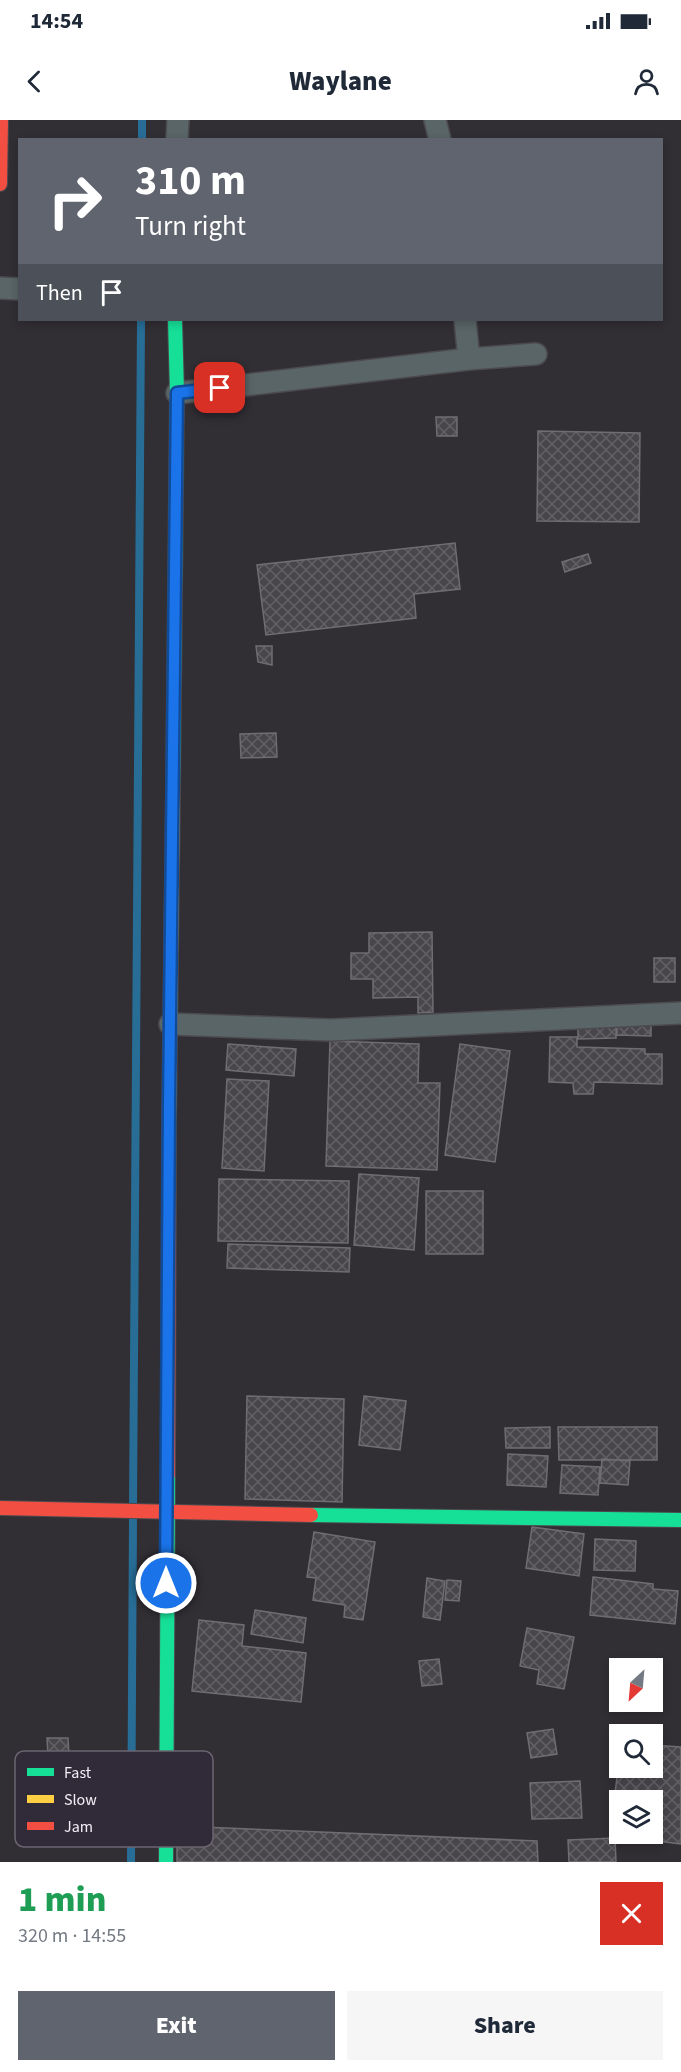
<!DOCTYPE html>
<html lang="en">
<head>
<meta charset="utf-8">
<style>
  body { margin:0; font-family:"Source Sans 3",sans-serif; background:#f6f6f7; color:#1f2937; height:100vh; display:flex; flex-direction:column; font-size:22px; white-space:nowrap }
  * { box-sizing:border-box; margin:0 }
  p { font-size:20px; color:#747a83 }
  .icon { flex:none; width:33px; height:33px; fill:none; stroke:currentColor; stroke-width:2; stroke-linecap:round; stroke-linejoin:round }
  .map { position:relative; height:1742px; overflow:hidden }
  .details { display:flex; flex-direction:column; background:#fff; flex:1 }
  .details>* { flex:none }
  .hud { position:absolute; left:18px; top:18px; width:645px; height:183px; border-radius:0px; box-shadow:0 3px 9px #0003; background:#60646f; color:#fff; overflow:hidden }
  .needle { width:39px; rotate:206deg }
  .tools { position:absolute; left:609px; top:1538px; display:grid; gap:12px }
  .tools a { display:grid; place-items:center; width:54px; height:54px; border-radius:0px; background:#fff; box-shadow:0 3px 9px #0003; font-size:30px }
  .pin { position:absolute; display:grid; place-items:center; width:51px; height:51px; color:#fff; margin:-26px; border-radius:12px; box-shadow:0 3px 9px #0006 }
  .me { position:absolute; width:66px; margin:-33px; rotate:0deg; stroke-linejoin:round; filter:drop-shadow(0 0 4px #0008) }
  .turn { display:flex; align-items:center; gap:21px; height:126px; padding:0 18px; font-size:27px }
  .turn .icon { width:78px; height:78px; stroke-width:2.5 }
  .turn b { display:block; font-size:42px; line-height:51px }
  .then { display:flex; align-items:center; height:57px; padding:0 18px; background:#0003; gap:12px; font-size:22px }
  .round { display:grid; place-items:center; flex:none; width:63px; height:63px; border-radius:0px; background:#f6f6f7 }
  .head { display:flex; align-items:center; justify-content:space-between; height:102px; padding:0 18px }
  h1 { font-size:36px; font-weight:800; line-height:45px; color:#1e9e55 }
  .button { display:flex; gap:12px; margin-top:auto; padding:12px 18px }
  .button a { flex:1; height:69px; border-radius:0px; background:#60646f; color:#fff; font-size:24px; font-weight:800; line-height:69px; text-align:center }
  .button a+a { background:#f6f6f7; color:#1f2937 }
  .status { display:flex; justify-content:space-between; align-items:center; height:42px; padding:0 30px; background:#fff; direction:ltr }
  .status svg { height:16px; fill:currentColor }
  header { display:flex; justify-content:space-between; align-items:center; height:78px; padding:0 18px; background:#fff; font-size:27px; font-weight:800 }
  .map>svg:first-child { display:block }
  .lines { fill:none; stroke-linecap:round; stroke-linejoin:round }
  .stream { stroke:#276d96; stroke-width:8 }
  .building { fill:url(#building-cross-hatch); stroke:#706d72; stroke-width:1.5; fill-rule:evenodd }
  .street-casing { stroke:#4c4a4e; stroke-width:24 }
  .fast-casing { stroke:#4c4a4e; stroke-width:16 }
  .slow-casing { stroke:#4c4a4e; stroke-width:16 }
  .jam-casing { stroke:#4c4a4e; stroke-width:16 }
  .street { stroke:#596566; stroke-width:21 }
  .fast { stroke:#16e098; stroke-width:14 }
  .slow { stroke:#ffcf43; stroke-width:14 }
  .jam { stroke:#f24e42; stroke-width:14 }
  .route-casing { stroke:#114b97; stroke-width:15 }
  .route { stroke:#1a73e8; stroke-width:10 }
  .key { fill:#312a38; stroke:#6b6571; stroke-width:1.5 }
  .key-label { font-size:16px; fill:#f3eef7 }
</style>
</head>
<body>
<div class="status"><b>14:54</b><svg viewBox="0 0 49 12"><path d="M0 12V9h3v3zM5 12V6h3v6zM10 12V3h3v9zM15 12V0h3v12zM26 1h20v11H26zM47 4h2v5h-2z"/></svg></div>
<header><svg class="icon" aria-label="back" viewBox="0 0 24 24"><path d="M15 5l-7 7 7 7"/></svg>Waylane<svg class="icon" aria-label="person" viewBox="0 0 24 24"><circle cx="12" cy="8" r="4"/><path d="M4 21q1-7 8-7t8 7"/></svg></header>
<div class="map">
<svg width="681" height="1742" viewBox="0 0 681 1742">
  <defs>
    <pattern id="building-cross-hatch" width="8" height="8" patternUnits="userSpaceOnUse" patternTransform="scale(1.5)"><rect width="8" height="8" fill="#48454b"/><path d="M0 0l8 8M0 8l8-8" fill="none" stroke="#636066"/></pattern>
  </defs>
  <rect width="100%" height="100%" fill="#312e34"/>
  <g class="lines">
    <path class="stream" d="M142,20V0
      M133,1387L141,200
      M131,1742L133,1399"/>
  </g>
  <path class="building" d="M436,297H457V316H437Z
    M538,311L640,313L639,402L537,401Z
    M455,423L460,469L414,474L416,498L266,515L257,445Z
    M588,434L591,443L565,452L562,442Z
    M256,526H272V545L258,542Z
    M276,613L277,637L241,638L240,614Z
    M432,812L433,892L418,893V877L373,878V859H351V833H369V813Z
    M654,838H675V862H654Z
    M617,901H651V916L617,915Z
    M616,903V918L578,919V904Z
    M550,917H577V927L645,929V934H662V964L594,962L593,974H574L573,963L549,962Z
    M330,921L419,924L418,963H440L437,1050L326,1046Z
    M228,924L296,929L294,956L226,950Z
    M460,924L510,931L495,1042L445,1035Z
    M227,959L269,961L264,1051L222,1048Z
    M359,1054L419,1058L414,1130L354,1125Z
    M219,1059L349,1061L348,1123L218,1121Z
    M426,1071H483V1134H426Z
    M228,1124L350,1128L349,1152L227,1148Z
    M247,1276L344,1279L342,1382L245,1379Z
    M364,1276L406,1281L400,1330L359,1325Z
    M550,1307V1328H506L505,1308Z
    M558,1307H657V1340H559Z
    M508,1334L548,1336L546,1367L507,1365Z
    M602,1339L630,1341L628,1365L600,1363Z
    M562,1345L600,1347L598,1375L560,1373Z
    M532,1407L584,1414L579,1456L526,1448Z
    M314,1412L375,1422L363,1500L344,1497L345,1485L313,1480L316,1458L307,1457Z
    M595,1419L636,1421L635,1451L594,1450Z
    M593,1457L653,1464V1469L678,1471L675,1504L590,1495Z
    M427,1458L445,1461L440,1500L423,1497Z
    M447,1460L461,1461L459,1481L445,1480Z
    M255,1490L306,1498L303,1523L251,1514Z
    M199,1500L244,1505L242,1526L306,1533L301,1582L192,1571Z
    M527,1508L574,1517L564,1569L537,1564L539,1550L520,1546Z
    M439,1539L442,1564L422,1566L419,1541Z
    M553,1609L557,1634L531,1638L527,1613Z
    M47,1618H68L69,1635L48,1636Z
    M652,1625L681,1627V1724L610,1715L620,1632V1647H652ZM620,1680H652V1713H620Z
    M580,1661L582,1698L532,1699L530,1663Z
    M177,1706L537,1721L538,1742H177Z
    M615,1718L616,1742H569L568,1720Z"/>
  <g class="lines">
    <defs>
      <path id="street" d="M435,0L440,20
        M177,20L178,0
        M0,168L20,169
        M465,200L469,239
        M177,273L469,239L536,234
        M170,904L331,910L681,893"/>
      <path id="fast" d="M173,669L177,273L175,200
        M311,1395L681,1400
        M166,1742L168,1355"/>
      <path id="slow" d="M169,1001L173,669"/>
      <path id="jam" d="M0,64L1,0
        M168,1355L169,1001
        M0,1388L311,1395"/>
    </defs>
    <use href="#street" class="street-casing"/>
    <use href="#fast" class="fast-casing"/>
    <use href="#slow" class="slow-casing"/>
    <use href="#jam" class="jam-casing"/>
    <use href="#street" class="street"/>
    <use href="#fast" class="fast"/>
    <use href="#slow" class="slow"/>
    <use href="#jam" class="jam"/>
  </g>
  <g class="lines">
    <defs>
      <path id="route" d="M166,1463L169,986L177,273L220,268"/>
    </defs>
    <use href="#route" class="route-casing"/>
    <use href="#route" class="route"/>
  </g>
  <rect x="15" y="1631" width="198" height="96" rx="9" class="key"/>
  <rect x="27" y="1648" width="27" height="8" fill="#16e098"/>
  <rect x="27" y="1675" width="27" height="8" fill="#ffcf43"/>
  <rect x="27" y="1702" width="27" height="8" fill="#f24e42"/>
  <g class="key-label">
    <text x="64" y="1658">Fast</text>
    <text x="64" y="1685">Slow</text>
    <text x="64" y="1712">Jam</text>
  </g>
</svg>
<div class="tools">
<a><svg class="needle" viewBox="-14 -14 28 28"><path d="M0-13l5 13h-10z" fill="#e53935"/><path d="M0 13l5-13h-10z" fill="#747a83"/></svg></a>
<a><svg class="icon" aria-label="search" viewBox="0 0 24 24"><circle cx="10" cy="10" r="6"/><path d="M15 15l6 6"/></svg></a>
<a><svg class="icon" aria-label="layers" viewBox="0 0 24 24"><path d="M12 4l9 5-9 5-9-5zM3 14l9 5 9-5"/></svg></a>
</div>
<div class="pin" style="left:220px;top:268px;background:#d93025"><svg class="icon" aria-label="arrive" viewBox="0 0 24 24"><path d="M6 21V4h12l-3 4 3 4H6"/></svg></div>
<svg class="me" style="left:166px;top:1463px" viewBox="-20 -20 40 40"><circle r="17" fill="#1a73e8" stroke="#fff" stroke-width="3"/><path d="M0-11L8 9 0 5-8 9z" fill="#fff"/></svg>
<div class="hud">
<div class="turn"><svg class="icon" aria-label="right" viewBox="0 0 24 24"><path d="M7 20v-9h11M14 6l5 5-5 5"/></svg><div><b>310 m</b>Turn right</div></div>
<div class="then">Then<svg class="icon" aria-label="arrive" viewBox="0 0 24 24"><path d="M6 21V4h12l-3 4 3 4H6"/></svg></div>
</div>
</div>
<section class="details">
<div class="head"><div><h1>1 min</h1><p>320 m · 14:55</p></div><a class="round" style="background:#d93025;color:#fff"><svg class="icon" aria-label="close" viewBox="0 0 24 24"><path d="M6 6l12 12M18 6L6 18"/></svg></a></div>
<div class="button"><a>Exit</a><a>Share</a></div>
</section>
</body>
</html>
